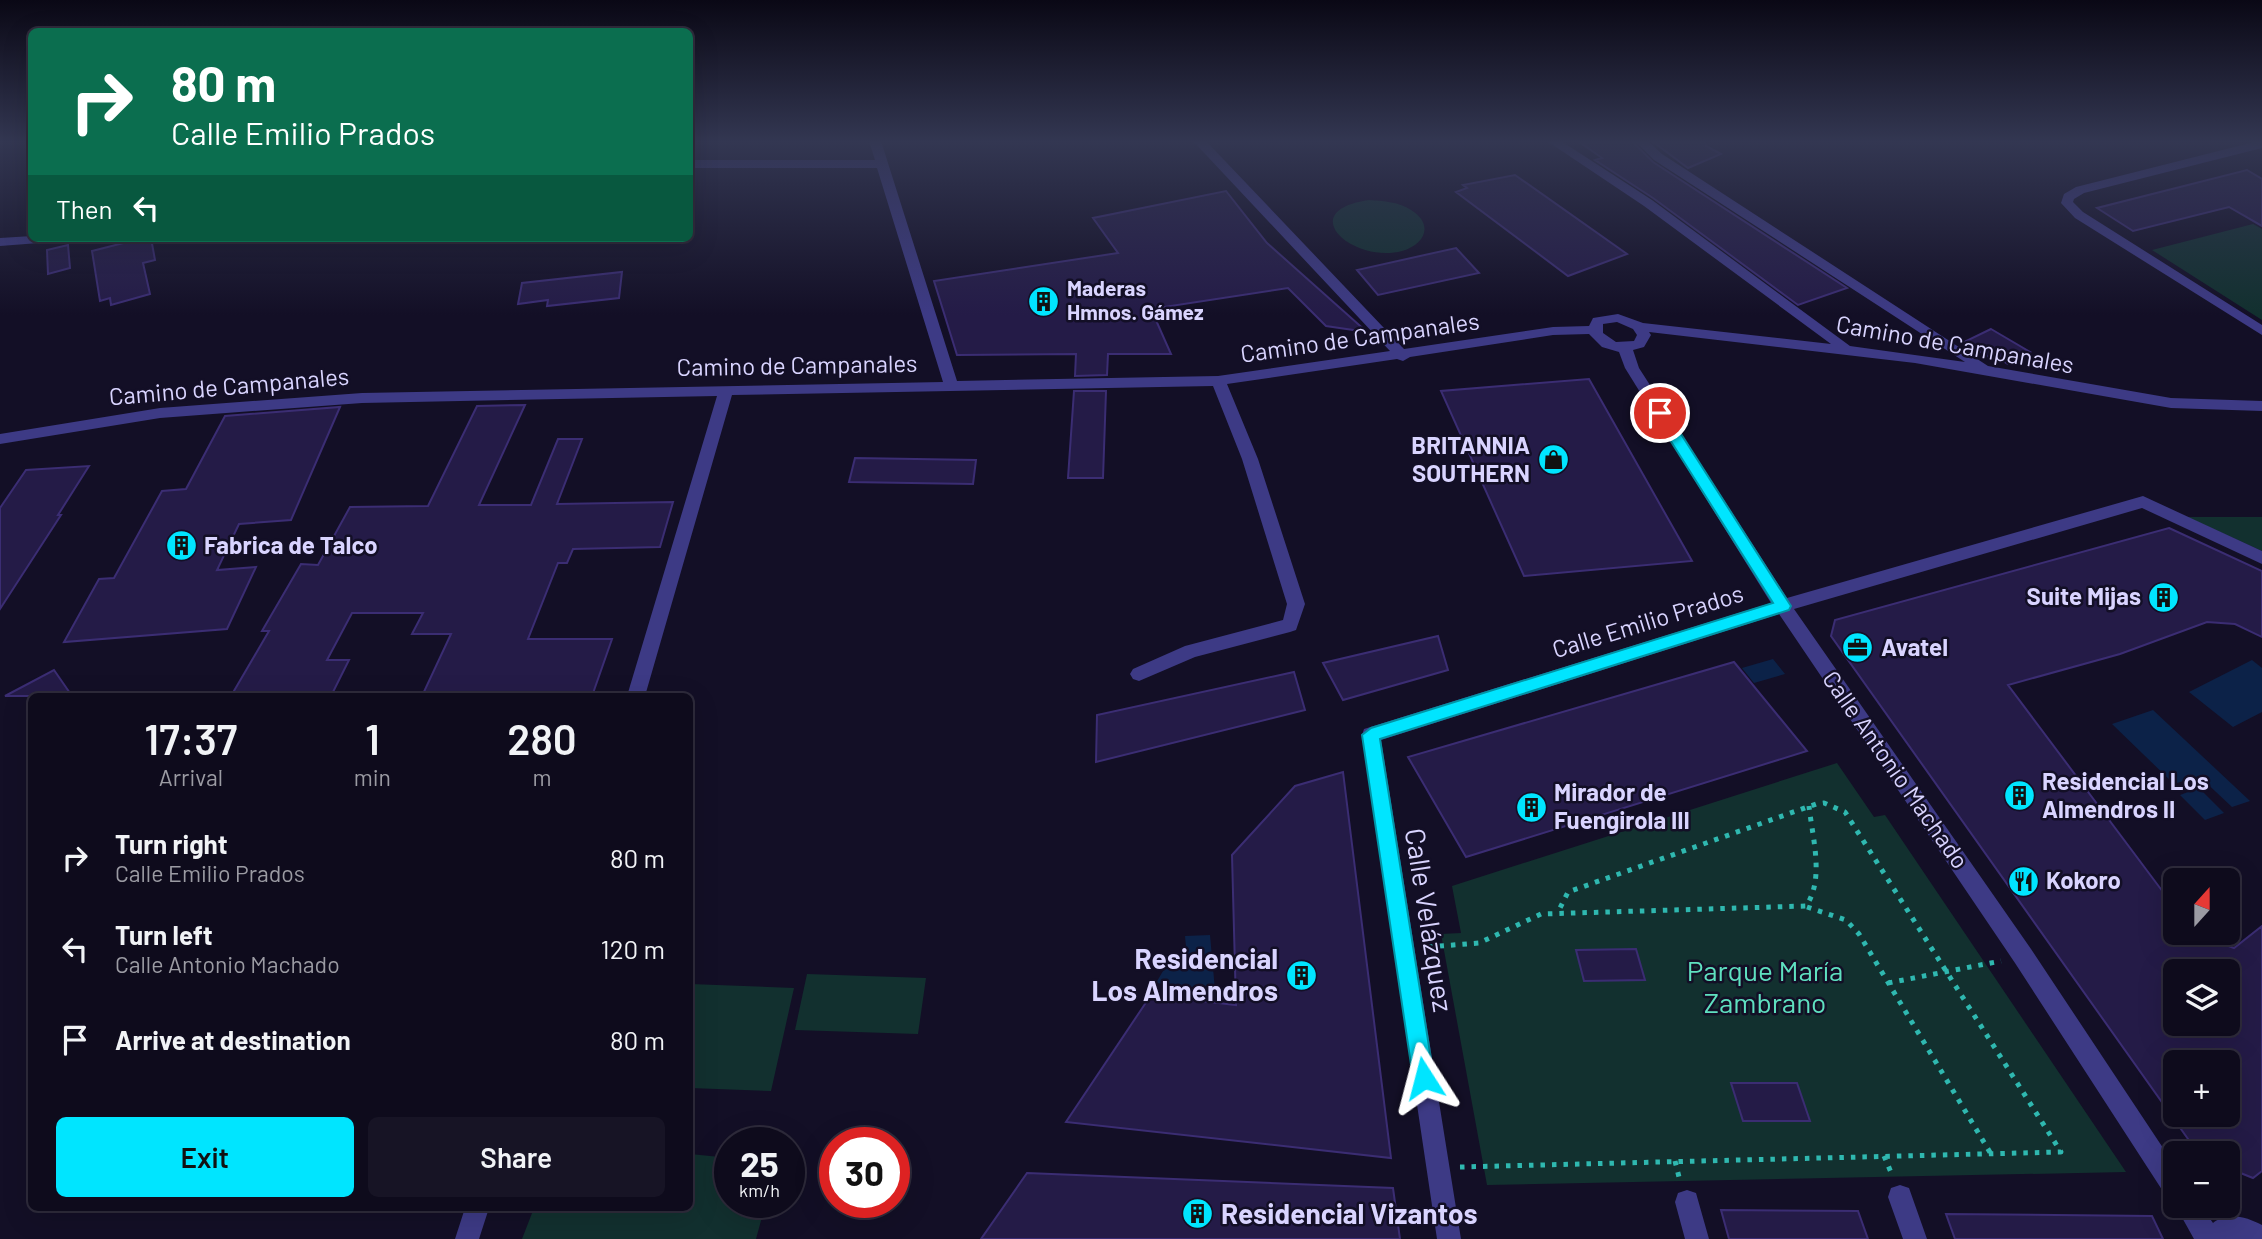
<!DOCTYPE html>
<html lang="en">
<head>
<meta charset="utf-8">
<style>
  body { margin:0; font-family:Barlow,sans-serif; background:#171425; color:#f1f3f6; height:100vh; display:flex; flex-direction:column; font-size:26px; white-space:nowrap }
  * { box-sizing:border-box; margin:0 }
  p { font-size:23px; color:#9b9ba3 }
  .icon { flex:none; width:38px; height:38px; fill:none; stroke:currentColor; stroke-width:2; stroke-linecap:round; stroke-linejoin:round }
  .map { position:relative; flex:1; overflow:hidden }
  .panel { position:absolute; left:28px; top:693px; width:665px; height:518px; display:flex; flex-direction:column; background:#0e0b1c; border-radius:10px; box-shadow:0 7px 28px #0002,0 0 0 2px #2e2b3b }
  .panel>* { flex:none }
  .banner { position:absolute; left:28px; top:28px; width:665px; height:214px; border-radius:10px; box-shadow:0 7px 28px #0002,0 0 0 2px #2e2b3b; background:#0b6e4f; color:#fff; overflow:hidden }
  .needle { width:46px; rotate:21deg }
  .controls { position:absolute; left:2163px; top:868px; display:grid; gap:14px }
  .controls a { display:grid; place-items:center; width:77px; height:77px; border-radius:10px; background:#0e0b1c; box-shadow:0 7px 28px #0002,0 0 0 2px #2e2b3b; font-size:35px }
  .speed { position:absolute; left:714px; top:1127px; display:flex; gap:14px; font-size:35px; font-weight:700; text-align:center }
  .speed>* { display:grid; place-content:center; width:91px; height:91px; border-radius:50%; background:#0e0b1c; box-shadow:0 7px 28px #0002,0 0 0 2px #2e2b3b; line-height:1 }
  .speed small { font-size:18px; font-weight:400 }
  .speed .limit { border:10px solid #d22; background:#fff; color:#111 }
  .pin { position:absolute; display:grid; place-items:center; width:60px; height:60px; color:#fff; margin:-30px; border:4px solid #fff; border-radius:50%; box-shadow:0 2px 7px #0007 }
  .me { position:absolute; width:77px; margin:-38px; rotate:351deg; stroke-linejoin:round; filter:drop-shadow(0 0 5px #0008) }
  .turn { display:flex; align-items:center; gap:24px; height:147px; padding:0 28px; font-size:32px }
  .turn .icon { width:91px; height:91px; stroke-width:2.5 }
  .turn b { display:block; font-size:49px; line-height:60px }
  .then { display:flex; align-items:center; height:66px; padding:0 28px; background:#0003; gap:14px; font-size:26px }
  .eta { display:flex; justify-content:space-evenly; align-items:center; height:119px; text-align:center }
  .eta b { font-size:42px; font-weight:600; line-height:49px }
  .cta { display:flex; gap:14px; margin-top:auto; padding:14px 28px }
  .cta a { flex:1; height:80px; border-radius:10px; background:#00e5ff; color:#111; font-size:28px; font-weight:600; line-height:80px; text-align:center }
  .cta a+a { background:#171425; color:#f1f3f6 }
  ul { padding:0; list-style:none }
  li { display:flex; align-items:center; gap:21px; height:91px; padding:0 28px }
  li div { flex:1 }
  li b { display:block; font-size:26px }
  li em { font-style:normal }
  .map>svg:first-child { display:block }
  .green { fill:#12302f }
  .water { fill:#0c2248 }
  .building { fill:#241b47; stroke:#3b2d73; stroke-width:2; fill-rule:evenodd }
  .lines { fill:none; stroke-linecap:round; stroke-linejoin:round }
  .path { stroke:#2fb8b0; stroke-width:5; stroke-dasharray:4.5 7; stroke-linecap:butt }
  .minor { fill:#3d3a85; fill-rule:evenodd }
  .route { fill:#00e5ff; stroke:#0095a6; stroke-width:2 }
  .labels { text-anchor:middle; stroke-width:5; stroke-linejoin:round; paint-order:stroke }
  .far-poi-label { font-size:21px; font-weight:bold; fill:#d9d4ff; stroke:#130f26; text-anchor:start }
  .street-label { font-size:24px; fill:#d9d4ff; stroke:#130f26 }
  .poi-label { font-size:24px; font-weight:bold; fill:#d9d4ff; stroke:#130f26; text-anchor:start }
  .near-street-label { font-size:28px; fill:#d9d4ff; stroke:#130f26 }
  .near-poi-label { font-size:28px; font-weight:bold; fill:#d9d4ff; stroke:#130f26; text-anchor:end }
  .near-park-label { font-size:28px; fill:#5fe0c0; stroke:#130f26 }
</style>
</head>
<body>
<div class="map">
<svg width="2262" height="1239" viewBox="0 0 2262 1239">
  <rect width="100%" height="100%" fill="#130f26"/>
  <path class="green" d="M1369,200C1384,201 1399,202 1411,210C1435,225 1424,245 1402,251C1353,264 1293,211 1369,200Z
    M2253,224L2262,229V320L2152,250Z
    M2187,517H2262V551Z
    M1837,763L1874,817L1885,815L2126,1172L1487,1185L1441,934L1461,933L1452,886Z
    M807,974L926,978L918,1034L795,1030Z
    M690,984L794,988L771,1091L690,1088Z
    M690,1154L730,1158V1202H766L756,1239H522L534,1208H690Z"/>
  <path class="water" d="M1773,659L1785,674L1754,683L1742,668Z
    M2252,660L2262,668V712L2233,727L2189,692Z
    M2153,710L2250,801L2232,807L2199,776L2174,784L2112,724Z
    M2199,788L2224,813L2205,820L2180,795Z
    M1210,935L1215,990L1156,983L1170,959L1187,957L1185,936Z"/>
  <path class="building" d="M1578,141H1632L1653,162L1847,288L1798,305L1653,198L1595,160L1602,158Z
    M1652,141H1705L1706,146L1721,154L1688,168Z
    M2247,170L2262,179V226L2229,207L2133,231L2097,208Z
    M1515,175L1627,254L1568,276L1456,192L1467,188L1463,185Z
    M1226,191L1267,243L1367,332L1326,326L1288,288L1151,309L1171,354H1108L1107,375L1075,376L1076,354L957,355L934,281L1118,253L1093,218Z
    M143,238H151L155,260L143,263L150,294L111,305L110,298L100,301L92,251Z
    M68,245L70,268L48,274L47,250Z
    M1456,248L1479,273L1378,295L1357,270Z
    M622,272L619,298L547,306L548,300L518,304L522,283Z
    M1991,329L2030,352L2008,364L1995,356L1991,358L1964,342Z
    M1589,379L1692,561L1524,576L1441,391Z
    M1074,391H1106L1103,478H1068Z
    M525,405L479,505H531L558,439H582L557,504L673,502L660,547L573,549L567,563H558L528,639H612L592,696H422L451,634H412L423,613H352L327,660H349L331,696H231L269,631H262L301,564L318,565L350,507L428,506L477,406Z
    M340,407L291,520L239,524L217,570L256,567L227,629L64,642L99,579L114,578L162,491L186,489L225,416Z
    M855,458L976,460L973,484L849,482Z
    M89,466L58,515H61L0,609V508L26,470Z
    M2169,528L2262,571V637L2235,624L2207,622L2120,654L2008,685L2175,908V933H2194L2234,948L2262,926V1171L2253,1178L2228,1168V1153H2198L1831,636L1835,620ZM2175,971H2228V1024H2175ZM2175,1062H2228V1115H2175Z
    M1438,636L1448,670L1343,700L1323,663Z
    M1734,662L1807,751L1466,857L1408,757Z
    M54,670L72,696H5Z
    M1294,672L1305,710L1096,762L1097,715Z
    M1343,772L1391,1158L1066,1122L1151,995L1236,1005L1232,855L1295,786Z
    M1636,949L1645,980L1584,981L1576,950Z
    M1731,1083H1797L1810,1121H1743Z
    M1027,1173L1393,1188L1400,1239H981Z
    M1721,1210L1858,1211L1868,1239H1729Z
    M1946,1214L2152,1216L2163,1239H1955Z"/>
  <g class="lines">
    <path class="path" d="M1807,907L1846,920L1859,934L1991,1154
      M1428,947L1479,943L1541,914L1806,906C1825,879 1812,836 1809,806
      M1888,983L2001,961
      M1884,1156L1893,1177
      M1675,1161L1680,1181
      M1460,1167L2061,1152L1845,812L1824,803L1816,804L1568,892L1558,912"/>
    <path class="minor" d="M869,141H881L957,381L1218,376L1390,351L1193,141H1206L1404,349L1553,327L1589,326L1593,318L1618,314L1643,323L1831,344L1644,206L1547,141H1561L1652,200L1850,346L1965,362L1654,160L1635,141H1648L1662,154L1988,366L2171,398L2262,401V411L2171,408L1915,363L1649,332L1651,335L1644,347L1633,350L1639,368L1787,598L2143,496L2262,551V564L2142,508L1794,609L2031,949L2175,1166V1199L2166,1196L2015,963L1779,614L1381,740L1461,1239H1437L1362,735L1364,729L1771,603L1625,368L1619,352L1602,347L1589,334L1553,335L1410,357L1403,361L1397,359L1227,384L1258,459L1305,604L1296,630L1290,632L1195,657L1139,681L1133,679L1130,674L1133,669L1185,646L1283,620L1287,604L1242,459L1213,386L732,395L645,696H627L717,396L362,403L160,418L0,444V434L160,408L362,393L943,382L877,168H690V160H875ZM1617,322L1633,329L1637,335L1634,341L1616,342L1603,333V324Z
      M2258,141L2262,142V148L2084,193L2074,199L2073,202L2083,212L2262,325V335L2075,218L2061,203L2064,194L2076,187Z
      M32,236V238H58L52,242L0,246V238Z
      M1900,1185L1909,1188L1927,1239H1903L1888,1197L1891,1188Z
      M1687,1190L1696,1193L1709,1239H1685L1675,1202L1678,1193Z
      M2175,1205L2201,1206L2213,1223C2227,1211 2247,1217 2262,1225V1239H2194Z
      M465,1208H489L479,1239H455Z"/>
  </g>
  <linearGradient id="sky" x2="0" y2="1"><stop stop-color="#0a0815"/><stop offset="0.45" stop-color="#333752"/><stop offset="1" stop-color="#333752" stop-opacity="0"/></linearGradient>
  <rect width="2262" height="315" fill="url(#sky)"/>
  <path class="route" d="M1660,408L1665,409L1791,606L1789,610L1380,739L1434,1078L1431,1086L1424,1089L1416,1086L1413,1078L1362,735L1371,728L1773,603L1653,413Z"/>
  <defs>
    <symbol id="building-disc" viewBox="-11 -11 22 22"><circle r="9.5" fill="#00e5ff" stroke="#130f26"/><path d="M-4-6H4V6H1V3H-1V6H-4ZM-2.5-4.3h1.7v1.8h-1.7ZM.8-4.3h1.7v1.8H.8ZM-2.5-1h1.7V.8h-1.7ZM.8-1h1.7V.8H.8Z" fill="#111"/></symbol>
    <symbol id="shop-disc" viewBox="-11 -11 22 22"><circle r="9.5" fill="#00e5ff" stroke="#130f26"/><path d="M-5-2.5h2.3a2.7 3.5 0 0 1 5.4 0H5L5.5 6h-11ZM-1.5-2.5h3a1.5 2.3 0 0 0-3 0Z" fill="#111"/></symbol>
    <symbol id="office-disc" viewBox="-11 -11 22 22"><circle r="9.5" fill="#00e5ff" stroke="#130f26"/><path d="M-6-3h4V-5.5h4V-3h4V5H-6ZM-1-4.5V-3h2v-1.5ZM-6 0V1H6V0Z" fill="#111"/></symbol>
    <symbol id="restaurant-disc" viewBox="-11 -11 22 22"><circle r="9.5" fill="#00e5ff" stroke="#130f26"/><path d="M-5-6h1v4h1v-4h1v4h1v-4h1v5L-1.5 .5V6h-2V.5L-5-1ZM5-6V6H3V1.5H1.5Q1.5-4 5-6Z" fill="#111"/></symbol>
  </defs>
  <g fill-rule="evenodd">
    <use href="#building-disc" x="1026" y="284" width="35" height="35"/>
    <use href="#shop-disc" x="1536" y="442" width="35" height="35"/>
    <use href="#building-disc" x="164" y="528" width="35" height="35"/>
    <use href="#building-disc" x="2146" y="580" width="35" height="35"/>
    <use href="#office-disc" x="1840" y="630" width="35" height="35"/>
    <use href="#building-disc" x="2002" y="778" width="35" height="35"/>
    <use href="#building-disc" x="1514" y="790" width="35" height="35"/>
    <use href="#restaurant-disc" x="2006" y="864" width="35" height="35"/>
    <use href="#building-disc" x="1284" y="958" width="35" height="35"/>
    <use href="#building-disc" x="1180" y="1196" width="35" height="35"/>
  </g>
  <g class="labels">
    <g class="far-poi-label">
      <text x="1067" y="296">Maderas<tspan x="1067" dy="24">Hmnos. Gámez</tspan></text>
    </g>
    <g class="street-label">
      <text transform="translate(1360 338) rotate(-8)" y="8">Camino de Campanales</text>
      <text transform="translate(1955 345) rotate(10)" y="8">Camino de Campanales</text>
      <text transform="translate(797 366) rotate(-1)" y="8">Camino de Campanales</text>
      <text transform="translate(229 387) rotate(-5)" y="8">Camino de Campanales</text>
      <text transform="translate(1648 622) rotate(-17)" y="8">Calle Emilio Prados</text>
      <text transform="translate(1895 770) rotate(55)" y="8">Calle Antonio Machado</text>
    </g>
    <g class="poi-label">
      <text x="1530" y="454" text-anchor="end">BRITANNIA<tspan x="1530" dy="28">SOUTHERN</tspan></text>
      <text x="204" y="554">Fabrica de Talco</text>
      <text x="2141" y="605" text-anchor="end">Suite Mijas</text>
      <text x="1881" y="656">Avatel</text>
      <text x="2042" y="790">Residencial Los<tspan x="2042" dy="28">Almendros II</tspan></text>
      <text x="1554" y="801">Mirador de<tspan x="1554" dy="28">Fuengirola III</tspan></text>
      <text x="2046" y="889">Kokoro</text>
    </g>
    <g class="near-street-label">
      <text transform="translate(1429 920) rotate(81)" y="10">Calle Velázquez</text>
    </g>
    <g class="near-poi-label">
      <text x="1278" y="969">Residencial<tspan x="1278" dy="32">Los Almendros</tspan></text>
      <text x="1221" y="1224" text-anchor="start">Residencial Vizantos</text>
    </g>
    <g class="near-park-label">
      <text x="1765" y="981">Parque María<tspan x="1765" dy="32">Zambrano</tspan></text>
    </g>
  </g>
</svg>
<div class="controls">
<a><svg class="needle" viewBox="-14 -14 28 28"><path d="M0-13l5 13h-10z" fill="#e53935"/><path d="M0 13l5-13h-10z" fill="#9b9ba3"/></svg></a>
<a><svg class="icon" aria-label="layers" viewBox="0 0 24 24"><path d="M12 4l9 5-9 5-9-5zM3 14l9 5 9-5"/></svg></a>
<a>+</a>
<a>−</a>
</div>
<div class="speed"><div>25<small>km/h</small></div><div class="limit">30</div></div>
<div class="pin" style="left:1660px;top:413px;background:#d93025"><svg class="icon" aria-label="arrive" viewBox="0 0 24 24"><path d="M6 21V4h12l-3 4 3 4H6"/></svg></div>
<svg class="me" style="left:1424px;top:1078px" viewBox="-20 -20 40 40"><path d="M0-17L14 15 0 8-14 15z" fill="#00e5ff" stroke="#fff" stroke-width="4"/></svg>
<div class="banner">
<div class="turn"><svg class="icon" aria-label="right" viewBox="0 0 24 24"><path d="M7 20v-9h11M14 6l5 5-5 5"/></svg><div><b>80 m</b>Calle Emilio Prados</div></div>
<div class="then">Then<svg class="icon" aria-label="left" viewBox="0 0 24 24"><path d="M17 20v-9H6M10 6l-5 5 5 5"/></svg></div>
</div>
<section class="panel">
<div class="eta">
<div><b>17:37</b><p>Arrival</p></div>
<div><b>1</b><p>min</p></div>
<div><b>280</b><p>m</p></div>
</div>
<ul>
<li><svg class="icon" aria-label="right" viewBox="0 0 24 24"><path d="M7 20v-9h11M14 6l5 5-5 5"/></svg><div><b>Turn right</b><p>Calle Emilio Prados</p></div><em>80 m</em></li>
<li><svg class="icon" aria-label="left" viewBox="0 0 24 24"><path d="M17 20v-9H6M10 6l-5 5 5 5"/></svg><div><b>Turn left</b><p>Calle Antonio Machado</p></div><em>120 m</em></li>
<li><svg class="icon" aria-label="arrive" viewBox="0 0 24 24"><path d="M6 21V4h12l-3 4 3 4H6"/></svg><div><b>Arrive at destination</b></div><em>80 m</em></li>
</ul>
<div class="cta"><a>Exit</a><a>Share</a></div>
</section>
</div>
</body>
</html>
